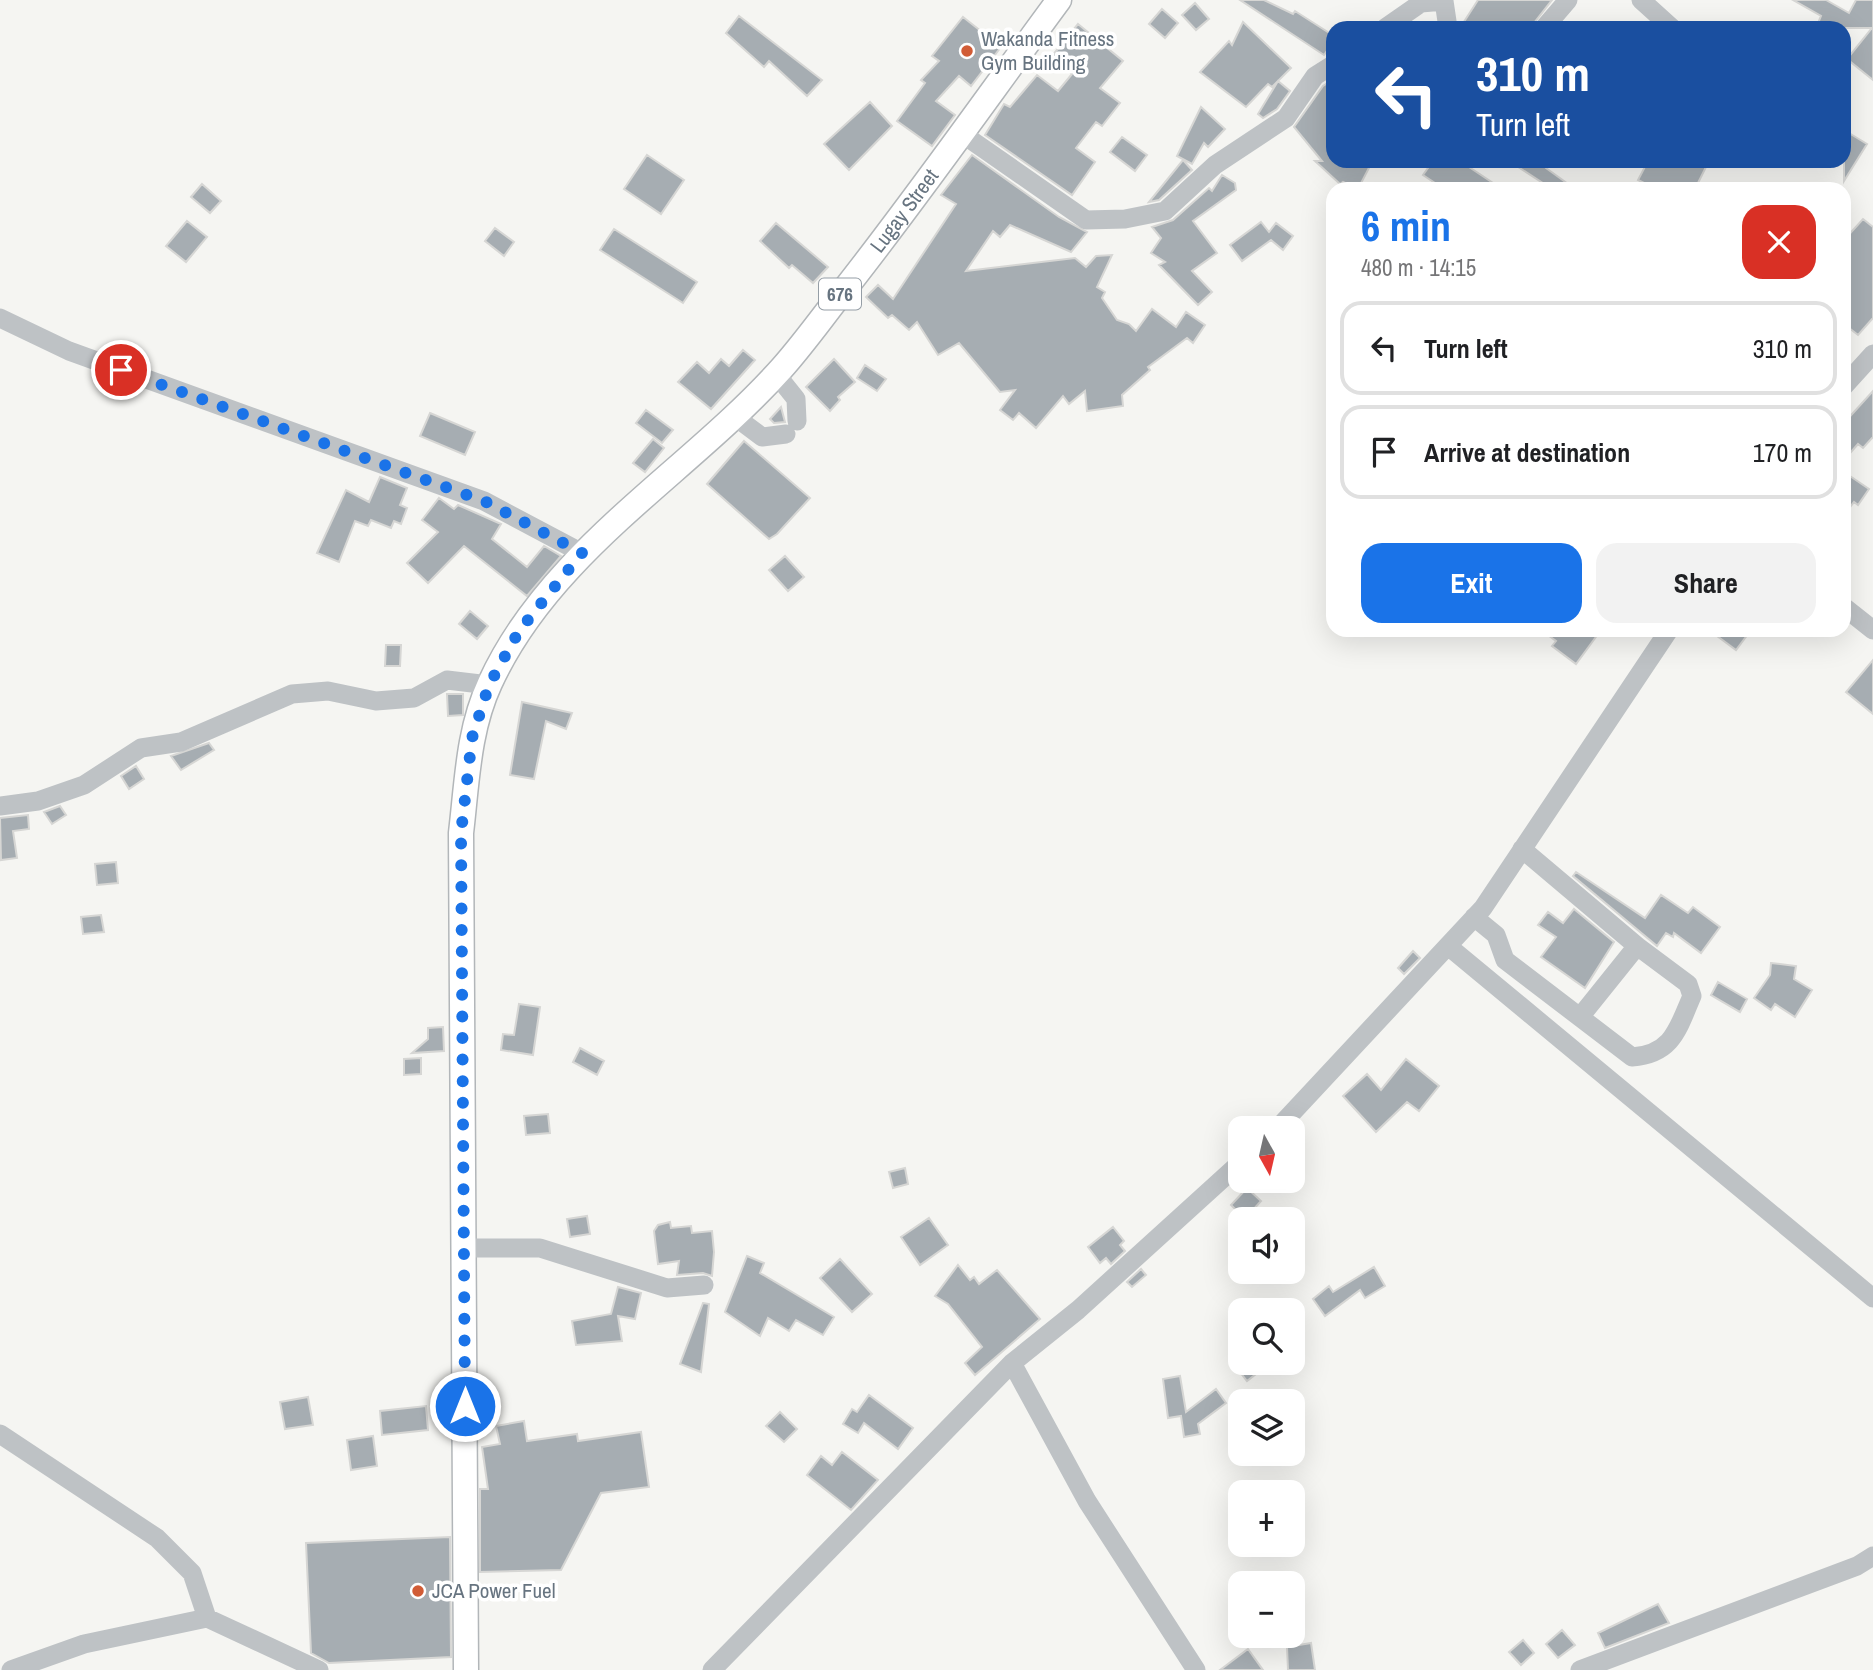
<!DOCTYPE html>
<html lang="en">
<head>
<meta charset="utf-8">
<style>
  body { margin:0; font-family:"Archivo Narrow",sans-serif; background:#f2f2f2; color:#202124; height:100vh; display:flex; flex-direction:column; font-size:26px; white-space:nowrap }
  * { box-sizing:border-box; margin:0 }
  p { font-size:23px; color:#757577 }
  .icon { flex:none; width:38px; height:38px; fill:none; stroke:currentColor; stroke-width:2; stroke-linecap:round; stroke-linejoin:round }
  .map { position:relative; flex:1; overflow:hidden }
  .side { position:absolute; left:1326px; top:182px; width:525px; height:455px; display:flex; flex-direction:column; background:#fff; border-radius:21px; box-shadow:0 7px 28px #0002 }
  .side>* { flex:none }
  .top-card { position:absolute; left:1326px; top:21px; width:525px; height:147px; border-radius:21px; box-shadow:0 7px 28px #0002; background:#1a4fa0; color:#fff; overflow:hidden }
  .needle { width:46px; rotate:172deg }
  .tools { position:absolute; left:1228px; top:1116px; display:grid; gap:14px }
  .tools a { display:grid; place-items:center; width:77px; height:77px; border-radius:14px; background:#fff; box-shadow:0 7px 28px #0002; font-size:35px }
  .pin { position:absolute; display:grid; place-items:center; width:60px; height:60px; color:#fff; margin:-30px; border:4px solid #fff; border-radius:50%; box-shadow:0 2px 7px #0007 }
  .me { position:absolute; width:77px; margin:-38px; rotate:0deg; stroke-linejoin:round; filter:drop-shadow(0 0 5px #0008) }
  .turn { display:flex; align-items:center; gap:24px; height:147px; padding:0 35px; font-size:32px }
  .turn .icon { width:91px; height:91px; stroke-width:2.5 }
  .turn b { display:block; font-size:49px; line-height:60px }
  .round { display:grid; place-items:center; flex:none; width:74px; height:74px; border-radius:21px; background:#f2f2f2 }
  .head { display:flex; align-items:center; justify-content:space-between; height:119px; padding:0 35px }
  h1 { font-size:42px; font-weight:800; line-height:52px; color:#1a73e8 }
  .button { display:flex; gap:14px; margin-top:auto; padding:14px 35px }
  .button a { flex:1; height:80px; border-radius:21px; background:#1a73e8; color:#fff; font-size:28px; font-weight:800; line-height:80px; text-align:center }
  .button a+a { background:#f2f2f2; color:#202124 }
  ul { padding:0; list-style:none }
  li { display:flex; align-items:center; gap:21px; height:94px; margin:0 14px 10px; padding:0 21px; border:4px solid #e0e0e0; border-radius:21px }
  li div { flex:1 }
  li b { display:block; font-size:26px }
  li em { font-style:normal }
  .map>svg:first-child { display:block }
  .building { fill:#a6adb2; stroke:#d6d6d4; stroke-width:2 }
  .lines { fill:none; stroke-linecap:round; stroke-linejoin:round }
  .major-casing { stroke:#b2b6b9; stroke-width:27 }
  .minor { stroke:#bec2c5; stroke-width:19 }
  .major { stroke:#fff; stroke-width:24 }
  .route { stroke:#1a73e8; stroke-width:12; stroke-dasharray:0 21.6 }
  .poi-dot { fill:#d15c36; stroke:#fff; stroke-width:2.5 }
  .labels { text-anchor:middle; stroke-width:7; stroke-linejoin:round; paint-order:stroke }
  .shield { fill:#fff; stroke:#959ea6; stroke-width:2 }
  .shield-label { font-size:19px; font-weight:bold; fill:#677480 }
  .poi-label { font-size:21px; fill:#677480; stroke:#fff; text-anchor:start }
  .street-label { font-size:21px; fill:#677480; stroke:#fff }
</style>
</head>
<body>
<div class="map">
<svg width="1873" height="1670" viewBox="0 0 1873 1670">
  <rect width="100%" height="100%" fill="#f5f5f2"/>
  <path class="building" d="M1240,0H1264L1293,14L1295,11L1334,36V41L1324,55Z
    M1478,0H1552L1530,28H1460Z
    M1793,0H1826L1849,13L1856,0H1873V80L1847,59L1872,28H1816L1821,16Z
    M1195,3L1209,19L1196,30L1182,15Z
    M1162,9L1178,23L1165,38L1149,24Z
    M739,16L822,80L807,96L769,61L764,67L726,33Z
    M963,17L1001,47L971,86L959,76L936,101L955,115L932,146L897,121L925,83L921,80L939,61L932,56Z
    M1243,22L1291,68L1272,87L1268,84L1246,107L1200,72L1229,41L1232,45Z
    M1078,24L1123,61L1100,88L1120,103L1102,126L1096,122L1076,148L1095,162L1072,195L985,135L1004,104L1010,107L1037,75L1058,91L1072,74L1052,56Z
    M1334,79V161H1363L1371,164L1358,189L1343,182L1340,184L1315,161H1322L1294,127L1323,86Z
    M1278,81L1290,91L1277,109L1263,118L1258,114Z
    M870,102L892,126L849,170L824,144Z
    M1201,107L1225,129L1208,147L1204,143L1192,164L1177,156Z
    M1844,130L1867,144L1844,181Z
    M1122,137L1147,155L1135,171L1110,152Z
    M647,155L684,180L661,214L624,189Z
    M972,155L1059,217L1087,232L1071,252L1010,225L1000,237L993,231L966,271L1075,258L1086,267L1096,256L1112,255L1097,287L1105,292L1102,298L1117,320L1129,324L1136,331L1152,309L1176,327L1186,312L1205,325L1193,343L1187,338L1148,367L1150,370L1122,395L1123,406L1087,411L1085,391L1069,404L1063,396L1036,428L1019,413L1013,420L1000,410L1015,390L1000,392L959,343L938,355L917,322L909,330L892,315L888,318L866,297L878,285L893,299L956,204L941,195Z
    M1183,160L1192,170L1159,200L1149,202Z
    M1433,161H1460L1502,189H1444L1423,175Z
    M1509,161H1550L1546,168L1575,189H1552Z
    M1648,161H1709L1695,189H1656L1638,180Z
    M1222,175L1235,183L1236,190L1193,221L1217,253L1192,271L1212,292L1198,305L1159,265L1165,262L1151,253L1161,238L1152,227L1173,220L1209,188L1212,191Z
    M202,184L221,201L210,213L191,197Z
    M1863,219L1873,227V318L1858,335L1844,324V240Z
    M187,221L207,237L186,262L166,246Z
    M1261,222L1269,232L1276,223L1293,236L1283,250L1271,240L1242,261L1230,245Z
    M776,223L828,267L813,283L792,265L789,268L760,241Z
    M495,228L514,242L504,256L485,241Z
    M614,229L697,282L683,303L600,250Z
    M743,350L755,360L711,409L678,382L697,362L709,373L721,359L729,366Z
    M834,359L855,382L838,397L840,400L830,411L806,387Z
    M865,365L886,379L877,391L857,378Z
    M1873,391V437L1863,448L1858,444L1844,460V423Z
    M781,407L785,422L774,423L770,419Z
    M646,410L673,430L662,443L636,423Z
    M430,413L475,432L465,455L420,436Z
    M653,439L664,448L645,472L633,463Z
    M744,441L810,498L777,534L769,539L707,484Z
    M1844,472L1869,489L1858,505L1854,502L1844,515Z
    M380,477L407,488L400,505L407,508L401,524L394,521L391,528L371,520L368,526L355,521L339,562L317,553L346,490L369,502Z
    M439,498L454,509L458,505L501,524L492,539L527,567L544,546L561,556L527,596L464,546L428,583L407,563L438,532L422,520Z
    M785,556L804,577L788,591L769,570Z
    M470,611L488,626L477,639L459,624Z
    M1541,630H1601L1576,664L1552,646L1556,641Z
    M1709,630H1751L1736,650Z
    M386,645H401L400,666H385Z
    M1873,660V714L1846,692Z
    M447,694H463V715L448,716Z
    M522,702L572,713L566,729L546,721L534,779L510,775Z
    M209,743L214,750L181,770L171,756Z
    M136,766L144,779L129,789L121,776Z
    M60,806L66,815L52,824L44,812Z
    M28,815L29,829L13,831L17,858L1,860L0,818Z
    M116,862L118,883L97,885L95,864Z
    M1576,872L1645,918L1661,895L1688,913L1693,907L1720,927L1701,953L1674,933L1673,937L1666,933L1657,946L1573,876Z
    M1574,909L1614,942L1585,988L1541,957L1556,937L1538,925L1548,912L1563,923Z
    M101,915L104,932L83,934L81,917Z
    M1413,951L1420,958L1404,974L1398,968Z
    M1771,963L1796,966L1794,979L1812,990L1795,1017L1775,1004L1771,1010L1754,998L1770,975Z
    M1718,982L1747,999L1740,1012L1711,995Z
    M519,1004L540,1007L533,1055L501,1050L503,1034L514,1035Z
    M443,1027L444,1051L412,1053L428,1039V1028Z
    M580,1048L604,1061L597,1075L573,1062Z
    M421,1058V1074L404,1075V1059Z
    M1406,1059L1439,1086L1419,1111L1407,1102L1376,1132L1343,1096L1367,1074L1381,1090Z
    M548,1114L550,1133L526,1135L524,1116Z
    M905,1168L908,1184L893,1188L889,1172Z
    M1247,1188L1261,1201L1245,1219L1231,1205Z
    M587,1216L590,1234L570,1237L567,1219Z
    M929,1218L948,1245L920,1265L901,1237Z
    M670,1222L671,1228L691,1226L692,1233L712,1231L714,1252L712,1276L703,1273L677,1275L679,1261L658,1264L654,1231L658,1225Z
    M1113,1227L1124,1241L1120,1245L1125,1251L1111,1264L1106,1258L1100,1263L1088,1247Z
    M747,1256L764,1263L760,1273L834,1317L823,1335L796,1320L789,1331L768,1318L760,1336L725,1312Z
    M840,1259L872,1294L852,1312L820,1278Z
    M958,1265L970,1280L974,1277L979,1284L997,1270L1040,1319L975,1375L965,1363L982,1347L948,1304L935,1296Z
    M1374,1267L1385,1286L1365,1298L1360,1290L1325,1316L1313,1299L1329,1286L1333,1292Z
    M1141,1269L1146,1275L1132,1287L1127,1282Z
    M618,1287L641,1293L635,1319L618,1316L622,1341L576,1345L572,1321L611,1314Z
    M703,1303L709,1304L701,1372L680,1364Z
    M1233,1363H1270L1247,1381Z
    M1180,1376L1186,1412L1216,1389L1226,1403L1198,1424L1200,1434L1184,1437L1181,1416L1168,1418L1163,1379Z
    M869,1395L913,1428L898,1449L864,1423L858,1433L843,1424L852,1409L857,1412Z
    M308,1397L313,1425L285,1429L280,1402Z
    M426,1406L428,1430L382,1435L380,1411Z
    M780,1412L797,1429L784,1442L766,1426Z
    M524,1421L527,1441L577,1434L578,1441L641,1432L649,1487L601,1493L561,1570L480,1572V1489H488L482,1447L500,1444L496,1426Z
    M373,1436L377,1466L351,1470L347,1440Z
    M842,1452L878,1480L851,1510L807,1475L821,1456L832,1465Z
    M450,1537L451,1657L329,1663L311,1653L306,1543Z
    M1658,1604L1669,1623L1605,1648L1598,1633Z
    M1562,1630L1575,1645L1558,1658L1546,1644Z
    M1523,1640L1534,1653L1521,1665L1509,1652Z
    M1311,1643L1315,1670H1288L1287,1647Z
    M1248,1649L1263,1670H1220Z"/>
  <g class="lines">
    <defs>
      <g id="major">
        <path id="s1" d="M466,1670L461,833C467,783 468,730 490,683C551,550 687,474 782,368C806,341 826,312 848,285C921,192 989,95 1059,0"/>
      </g>
    </defs>
    <use href="#major" class="major-casing"/>
    <path class="minor" d="M1641,0L1672,28
      M1385,28L1421,3L1444,1L1448,28
      M1544,28L1568,0
      M961,133L1086,220L1125,219L1165,211L1215,165L1286,118L1315,76L1334,64
      M0,318L69,351L484,501L582,553
      M776,374L796,399L797,421
      M1844,386L1873,354
      M734,416L762,437L786,434
      M1844,607L1873,630
      M0,806L38,801L84,785L141,748L181,742L292,694L328,691L376,701L414,698L447,680L489,685
      M1474,917L1496,935L1505,960L1632,1057C1673,1054 1678,1028 1692,996L1688,984L1637,946L1522,849
      M1448,946L1873,1298
      M1580,1017L1637,946
      M1277,1129L1483,908L1669,630
      M464,1248H540L667,1288L704,1285
      M1012,1363L1087,1501L1196,1670
      M0,1434L157,1538L192,1573L207,1618
      M11,1670L84,1644L207,1618L319,1670
      M712,1670L1012,1363L1078,1310L1241,1162
      M1580,1670L1857,1566L1873,1556"/>
    <use href="#major" class="major"/>
  </g>
  <g class="lines">
    <path class="route" d="M121,370L484,501L582,553L519,631L489,685L472,738L461,833L465,1406"/>
  </g>
  <g class="poi-dot">
    <circle cx="967" cy="51" r="7"/>
    <circle cx="418" cy="1591" r="7"/>
  </g>
  <g class="labels">
    <rect class="shield" x="819" y="278.5" width="42" height="31" rx="5"/>
    <g class="shield-label">
      <text x="840" y="301">676</text>
    </g>
    <g class="poi-label">
      <text x="981" y="46">Wakanda Fitness<tspan x="981" dy="24">Gym Building</tspan></text>
      <text x="432" y="1598">JCA Power Fuel</text>
    </g>
    <g class="street-label">
      <text dy="7" stroke="none"><textPath href="#s1" startOffset="1622">Lugay Street</textPath></text>
    </g>
  </g>
</svg>
<div class="tools">
<a><svg class="needle" viewBox="-14 -14 28 28"><path d="M0-13l5 13h-10z" fill="#e53935"/><path d="M0 13l5-13h-10z" fill="#757577"/></svg></a>
<a><svg class="icon" aria-label="sound" viewBox="0 0 24 24"><path d="M4 9h4l5-4v14l-5-4H4zM17 9q2 3 0 6"/></svg></a>
<a><svg class="icon" aria-label="search" viewBox="0 0 24 24"><circle cx="10" cy="10" r="6"/><path d="M15 15l6 6"/></svg></a>
<a><svg class="icon" aria-label="layers" viewBox="0 0 24 24"><path d="M12 4l9 5-9 5-9-5zM3 14l9 5 9-5"/></svg></a>
<a>+</a>
<a>−</a>
</div>
<div class="pin" style="left:121px;top:370px;background:#d93025"><svg class="icon" aria-label="arrive" viewBox="0 0 24 24"><path d="M6 21V4h12l-3 4 3 4H6"/></svg></div>
<svg class="me" style="left:465px;top:1406px" viewBox="-20 -20 40 40"><circle r="17" fill="#1a73e8" stroke="#fff" stroke-width="3"/><path d="M0-11L8 9 0 5-8 9z" fill="#fff"/></svg>
<div class="top-card">
<div class="turn"><svg class="icon" aria-label="left" viewBox="0 0 24 24"><path d="M17 20v-9H6M10 6l-5 5 5 5"/></svg><div><b>310 m</b>Turn left</div></div>
</div>
<section class="side">
<div class="head"><div><h1>6 min</h1><p>480 m · 14:15</p></div><a class="round" style="background:#d93025;color:#fff"><svg class="icon" aria-label="close" viewBox="0 0 24 24"><path d="M6 6l12 12M18 6L6 18"/></svg></a></div>
<ul>
<li><svg class="icon" aria-label="left" viewBox="0 0 24 24"><path d="M17 20v-9H6M10 6l-5 5 5 5"/></svg><div><b>Turn left</b></div><em>310 m</em></li>
<li><svg class="icon" aria-label="arrive" viewBox="0 0 24 24"><path d="M6 21V4h12l-3 4 3 4H6"/></svg><div><b>Arrive at destination</b></div><em>170 m</em></li>
</ul>
<div class="button"><a>Exit</a><a>Share</a></div>
</section>
</div>
</body>
</html>
